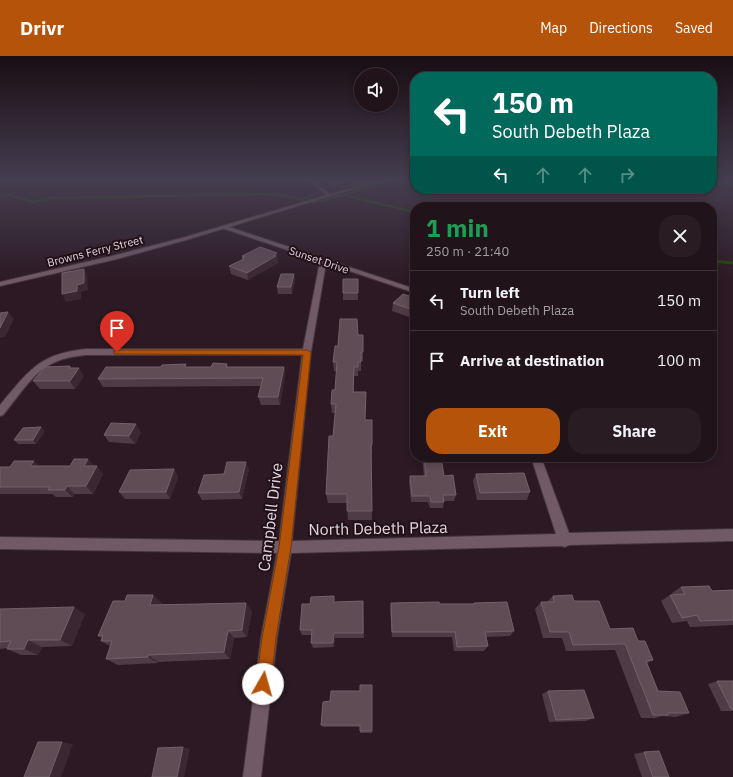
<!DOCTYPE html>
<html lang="en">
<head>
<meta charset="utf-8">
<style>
  body { margin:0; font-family:"IBM Plex Sans",sans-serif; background:#291c23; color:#f1f3f6; height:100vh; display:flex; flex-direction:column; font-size:15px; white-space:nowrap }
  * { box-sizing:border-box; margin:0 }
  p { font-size:13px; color:#a29ea2 }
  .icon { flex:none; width:22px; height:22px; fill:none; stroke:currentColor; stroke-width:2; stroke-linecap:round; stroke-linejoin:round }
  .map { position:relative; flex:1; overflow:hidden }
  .drawer { position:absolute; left:410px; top:146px; width:307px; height:260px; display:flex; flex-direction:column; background:#21131a; border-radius:16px; box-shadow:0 2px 10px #0003,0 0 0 1px #3e3239 }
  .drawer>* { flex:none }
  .hud { position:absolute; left:410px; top:16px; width:307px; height:122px; border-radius:16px; box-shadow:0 2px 10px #0003,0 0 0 1px #3e3239; background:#00695c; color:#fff; overflow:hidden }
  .buttons { position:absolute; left:354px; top:12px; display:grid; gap:8px }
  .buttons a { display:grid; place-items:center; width:44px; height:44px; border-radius:50%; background:#21131a; box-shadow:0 2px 10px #0003,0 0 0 1px #3e3239; font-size:20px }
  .pin { position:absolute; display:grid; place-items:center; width:34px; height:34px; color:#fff; margin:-41px -17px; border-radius:50% 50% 50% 0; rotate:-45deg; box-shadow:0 0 4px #0007 }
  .pin .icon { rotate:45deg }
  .me { position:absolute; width:44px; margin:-22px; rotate:7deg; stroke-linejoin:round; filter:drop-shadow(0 0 3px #0008) }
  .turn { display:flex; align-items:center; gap:14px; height:84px; padding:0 16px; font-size:18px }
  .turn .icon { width:52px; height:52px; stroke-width:2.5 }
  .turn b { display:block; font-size:28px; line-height:34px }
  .lanes { display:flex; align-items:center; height:38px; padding:0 16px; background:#0003; justify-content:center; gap:20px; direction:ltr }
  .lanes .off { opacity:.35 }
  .round { display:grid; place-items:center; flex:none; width:42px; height:42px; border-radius:16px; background:#291c23 }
  .summary { display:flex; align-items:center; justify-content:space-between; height:68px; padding:0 16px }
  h1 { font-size:24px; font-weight:700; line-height:30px; color:#1e9e55 }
  .primary-button { display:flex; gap:8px; margin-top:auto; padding:8px 16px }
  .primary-button a { flex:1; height:46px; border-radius:16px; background:#b45309; color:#fff; font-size:16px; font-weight:700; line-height:46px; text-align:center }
  .primary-button a+a { background:#291c23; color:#f1f3f6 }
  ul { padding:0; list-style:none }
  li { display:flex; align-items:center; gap:12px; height:60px; padding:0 16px; border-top:1px solid #3e3239 }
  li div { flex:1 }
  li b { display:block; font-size:15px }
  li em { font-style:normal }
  header { display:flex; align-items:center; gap:24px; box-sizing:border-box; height:56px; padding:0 20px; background:#b45309; color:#fff }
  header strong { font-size:19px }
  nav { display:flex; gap:22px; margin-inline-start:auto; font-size:14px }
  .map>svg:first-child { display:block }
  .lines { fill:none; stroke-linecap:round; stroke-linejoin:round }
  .stream-far1 { stroke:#214807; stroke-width:2.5 }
  .stream { stroke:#214807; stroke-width:3 }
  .street-casing { stroke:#44363d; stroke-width:2 }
  .secondary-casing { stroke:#44363d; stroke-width:2 }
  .street { fill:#715a65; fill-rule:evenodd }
  .secondary { fill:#715a65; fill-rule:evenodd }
  .wall { fill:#4f3b45 }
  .shaded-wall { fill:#3a2731 }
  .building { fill:#5f4c55; stroke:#73616a }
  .route { fill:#b45309; stroke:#753606 }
  .labels { text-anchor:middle; stroke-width:4; stroke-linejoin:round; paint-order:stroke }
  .far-street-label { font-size:11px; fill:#e0d3da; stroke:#221019 }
  .near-street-label { font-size:16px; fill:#e0d3da; stroke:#221019 }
</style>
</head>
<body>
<header>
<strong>Drivr</strong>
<nav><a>Map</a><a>Directions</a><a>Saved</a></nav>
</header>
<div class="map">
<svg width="733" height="721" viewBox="0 0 733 721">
  <rect width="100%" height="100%" fill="#2c1923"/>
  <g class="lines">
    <path class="stream-far1" d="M712,127L733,129
      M338,132L363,125
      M344,139L388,125
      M0,140L9,139L33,146L53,142L272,138L302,143L314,139
      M312,147L344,139L415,156"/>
    <path class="stream" d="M712,205L733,207"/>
    <defs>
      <path id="street" d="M309,125H313L332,139L328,140Z
        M222,170H226L415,233V237L326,207L311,296L292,485L556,478L531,401H541L569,477L733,473V485L569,489L565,491L561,490L291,497L277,582L261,721H243L261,582L277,497L0,493V481L279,485L302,299H86C39,303 31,325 3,359L0,360V349C29,315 38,298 86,293H303L320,205L222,172Z"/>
      <path id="secondary" d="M374,125H380L186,184L117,203L0,230V226L116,199L182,182Z"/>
    </defs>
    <use href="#street" class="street-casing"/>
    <use href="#secondary" class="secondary-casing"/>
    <use href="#street" class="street"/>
    <use href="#secondary" class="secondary"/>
  </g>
  <path class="wall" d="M242,200L278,204H277L278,207L248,224L231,218L229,210L243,203Z
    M294,218L295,225L292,238H278L277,231Z
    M358,223V244H343V237Z
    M415,242V255L409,261L392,255L393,247Z
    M358,279H363V305H361V315H358V320H354V336L365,364H372V398H371L372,464H348L347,447H328L326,438L333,380L335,357H332L331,348L335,334L337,315H334L333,306L338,290Z
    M227,308L228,311H284L285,318L280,349H261L258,341L261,330L103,331L98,323L187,311H211Z
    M70,310L71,312L84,320L75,333H40L33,325Z
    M45,375L36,388H18L14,384Z
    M141,376L135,388L109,386L104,379Z
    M422,401H441L444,420L456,439L454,445H444L443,452H430L428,446H411L409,426L410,420H424Z
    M40,410H94L103,418L93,438H74L73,441H56L52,438H0V411Z
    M174,413L178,421L170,443H125L119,436Z
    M249,413L242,443L202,444L198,437L224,418Z
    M476,418L530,436L527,444H477L473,425Z
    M681,531L712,535L733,534V569L690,571L687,565L672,567L661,545L670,539H673L672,537Z
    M153,539L162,548L161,549L252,555L247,581L234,582L230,603L158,606V607L118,609L106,603L110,590L101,585L102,582L98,580L125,545Z
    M553,540L574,545L610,573L638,585L653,604L647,607L658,635L689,657L676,661L662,660L656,662H641L615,594L566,595L562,582H543L535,553L541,546H547Z
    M363,545L364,582H335L334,591L313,592L311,587V579H302L300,574L335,546Z
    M391,547L440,548H473L474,547L514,575L510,580L486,581L488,590L484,595H454L452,581H392L390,552Z
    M0,553L85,558L72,590L42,591L38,599H21L7,593V592L0,593Z
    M717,625H733V655H721L708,628Z
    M372,629V677H360V671H323L321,669L330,645L360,635Z
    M548,635L594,662L586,665L549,666L542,638Z
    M644,696L669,721H642L634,698Z"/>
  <path class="shaded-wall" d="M341,125H342L341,133L333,136L332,130Z
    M277,197L278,204H277L278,207L248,224L247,217Z
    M84,213L87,220L88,234L81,236V243L66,246L62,238L77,229Z
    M294,218L295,225L292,238L291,231Z
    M415,248V255L409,261L410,253Z
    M8,256L14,263L5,281L0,282V272Z
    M70,310L75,317L79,312L84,320L75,333L70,325L69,312Z
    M284,311L285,318L280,349L278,341Z
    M354,311V320L353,345V336Z
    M136,368L141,376L135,388L129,380Z
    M41,371L45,375L36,388L33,384Z
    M88,403L95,410H84Z
    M34,405L42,412L30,410Z
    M246,406L249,413L242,443L239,436Z
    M97,410L103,418L93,438L86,430Z
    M174,413L178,421L170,443L166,436Z
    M67,430L74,438L73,441L65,434Z
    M153,539L162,548L159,557L150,549Z
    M246,547L252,555L247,581L242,574Z
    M74,551L85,558L72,590L60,584Z
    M228,575L234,582L230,603L224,596Z
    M334,577L335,582L334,591L333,587Z
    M28,584L42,591L38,599L24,593Z
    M148,599L158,606V607L148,601Z
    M62,686L73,688L61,721H49Z
    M183,691L190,693L184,721H177Z"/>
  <path class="building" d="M332,125H341V127L332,130Z
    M260,191L277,197L274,199L276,200L247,217L229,210L244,203L242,202L245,201L242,200Z
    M84,213V227L77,229V235L62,238V217Z
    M281,218H294L291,231H277Z
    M343,223H358V237H343Z
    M403,238L415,242V248L410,253L393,247Z
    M8,256L0,272V257Z
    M340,263H357L358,279H363V296H361V306H358V311H354L353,336H366L365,364H372V389H371L372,455H347V438H326L329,380H333L336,348H331L332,334H335L337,306H333L335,290H338Z
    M213,307L227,308L226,311H284L278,341H258L263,322L98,323L106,311H161L162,309L186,308L185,311H211Z
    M70,310L69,312H79L70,325H33L45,311Z
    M111,367L136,368L129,380L104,379Z
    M41,371L33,384H14L23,372Z
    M424,401H441L444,420L453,419L456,439H443L444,446H431L430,440H412L410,420H426Z
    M74,403H88L84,410H97L86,430H67L65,434H48L50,431H0V411H10L14,405H34L30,410H70Z
    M227,406H246L239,436L198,437L204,419L224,418Z
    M174,413L166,436H119L130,414Z
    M524,417L530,436L480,437L476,418Z
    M709,530L712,535L733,534V564L700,565L697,559L682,562L670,539L685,538L681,531Z
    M127,539H153L150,549L246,547L242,574L228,575L224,596L148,599V601L106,603L112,585H101L103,579L98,580L113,545H125Z
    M572,539L574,545H599L610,573L633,572L638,585H645L653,604L646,605L658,635L680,636L689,657H668V659H653L625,588L573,589L569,576H550L541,546H554L553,540Z
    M334,540V546L363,545V577H334L333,587H311L312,574H300L302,548H310L311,541Z
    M439,546L440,548H474V547L507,546L514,575L485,576L488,590L457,591L455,576H392L391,547Z
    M74,551L60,584H28L24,593H7L11,585L0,586V553Z
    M717,625H733V653H731Z
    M360,629H372V675H360V669H321L323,646L330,645L331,635H360Z
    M584,634L594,662L556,664L548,635Z
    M38,686H62L49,721H24Z
    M183,691L177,721H152L158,692Z
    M659,695L669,721H653L644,696Z"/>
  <linearGradient id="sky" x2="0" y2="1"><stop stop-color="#180e13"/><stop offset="0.55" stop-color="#453e50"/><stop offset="1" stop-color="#453e50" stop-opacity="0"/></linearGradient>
  <rect width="733" height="226" fill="url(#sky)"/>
  <path class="route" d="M114,294H307L311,296L291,491L276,582L271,628L269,634L263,636L258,634L256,628L262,582L279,491L303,299L117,298H114Z"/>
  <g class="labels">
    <g class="far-street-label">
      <text transform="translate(95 195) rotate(-14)" y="4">Browns Ferry Street</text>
      <text transform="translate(319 204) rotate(19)" y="4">Sunset Drive</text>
    </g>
    <g class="near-street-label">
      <text transform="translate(270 461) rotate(-83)" y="6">Campbell Drive</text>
      <text transform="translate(378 472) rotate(-1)" y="6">North Debeth Plaza</text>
    </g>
  </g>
</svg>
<div class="buttons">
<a><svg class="icon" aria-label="sound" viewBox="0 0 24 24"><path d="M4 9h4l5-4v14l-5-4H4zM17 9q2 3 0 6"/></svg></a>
</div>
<div class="pin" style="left:117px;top:296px;background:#d93025"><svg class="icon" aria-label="arrive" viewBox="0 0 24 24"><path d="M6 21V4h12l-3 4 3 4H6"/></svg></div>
<svg class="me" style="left:263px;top:628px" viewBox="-20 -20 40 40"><circle r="19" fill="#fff"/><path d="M0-13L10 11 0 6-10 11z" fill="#b45309"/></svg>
<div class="hud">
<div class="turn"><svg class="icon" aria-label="left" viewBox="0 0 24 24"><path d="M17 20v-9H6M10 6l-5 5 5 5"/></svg><div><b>150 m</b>South Debeth Plaza</div></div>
<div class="lanes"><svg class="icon" aria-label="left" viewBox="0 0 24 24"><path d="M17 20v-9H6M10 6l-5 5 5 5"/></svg><svg class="icon off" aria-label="ahead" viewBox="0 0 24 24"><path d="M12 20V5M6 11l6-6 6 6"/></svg><svg class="icon off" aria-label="ahead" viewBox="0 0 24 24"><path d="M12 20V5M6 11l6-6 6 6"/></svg><svg class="icon off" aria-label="right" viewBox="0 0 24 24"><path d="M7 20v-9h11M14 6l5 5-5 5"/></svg></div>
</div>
<section class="drawer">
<div class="summary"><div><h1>1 min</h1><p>250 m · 21:40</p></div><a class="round"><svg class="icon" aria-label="close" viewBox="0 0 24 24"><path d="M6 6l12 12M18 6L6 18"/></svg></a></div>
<ul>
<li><svg class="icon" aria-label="left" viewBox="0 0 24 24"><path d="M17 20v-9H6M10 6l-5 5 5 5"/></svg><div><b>Turn left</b><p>South Debeth Plaza</p></div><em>150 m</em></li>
<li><svg class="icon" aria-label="arrive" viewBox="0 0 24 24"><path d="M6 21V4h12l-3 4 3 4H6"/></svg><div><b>Arrive at destination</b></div><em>100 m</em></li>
</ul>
<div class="primary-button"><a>Exit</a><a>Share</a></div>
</section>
</div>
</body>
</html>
